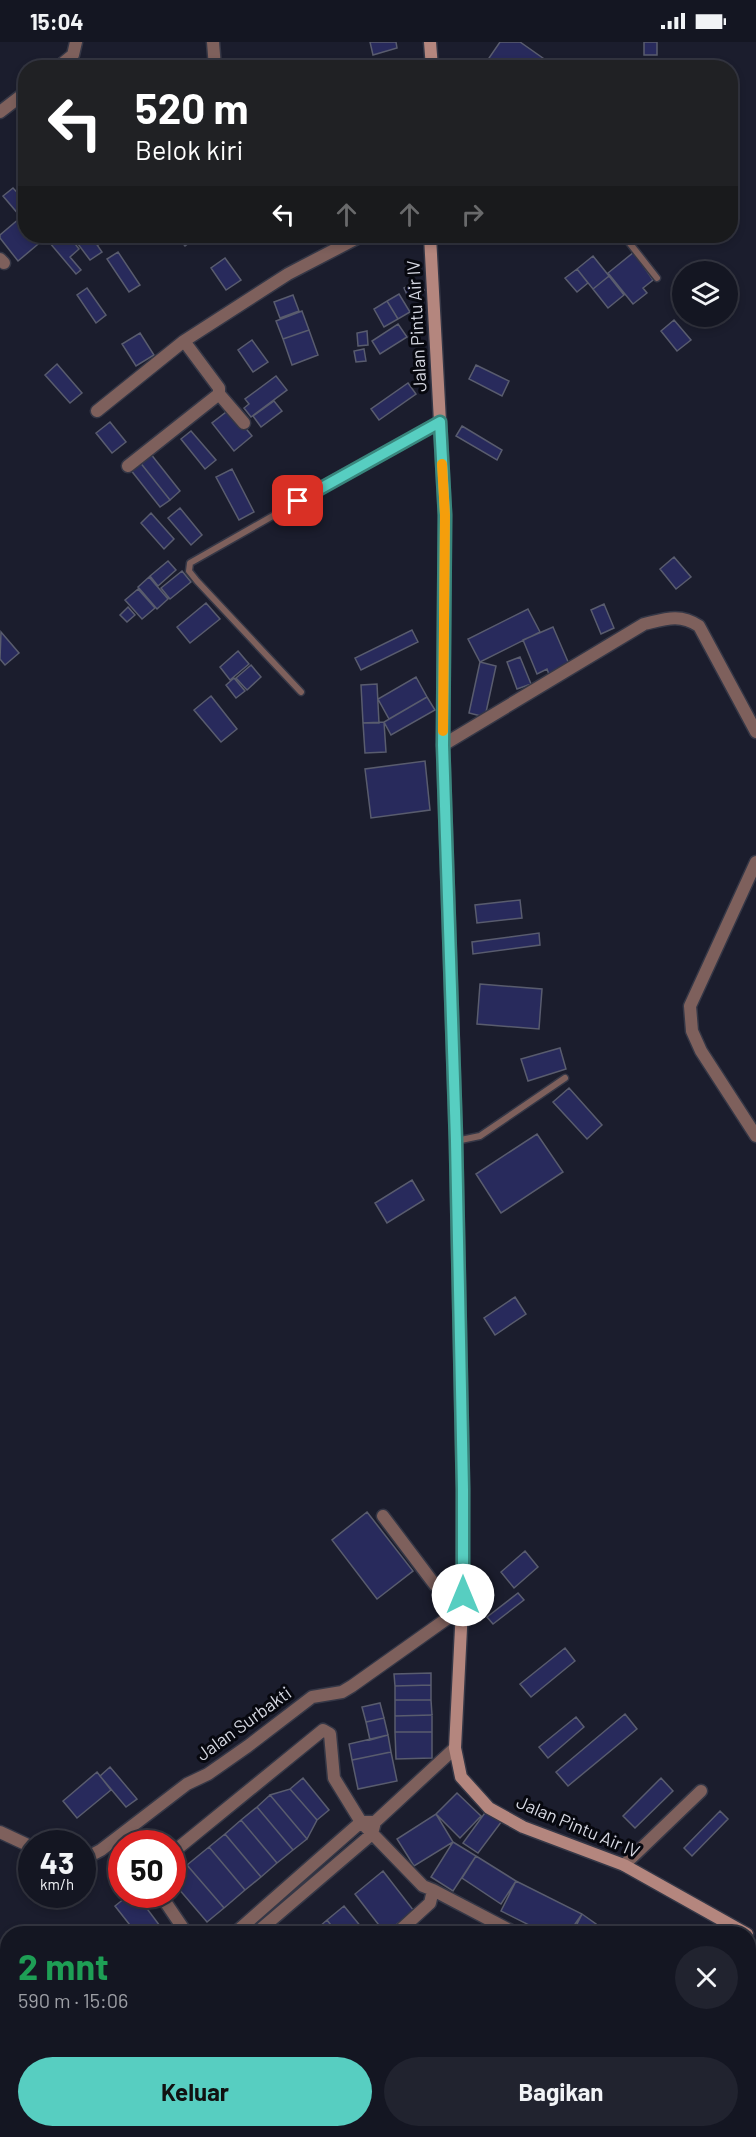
<!DOCTYPE html>
<html lang="id">
<head>
<meta charset="utf-8">
<style>
  body { margin:0; font-family:Barlow,sans-serif; background:#21232f; color:#f1f3f6; height:100vh; display:flex; flex-direction:column; font-size:22px; white-space:nowrap }
  * { box-sizing:border-box; margin:0 }
  p { font-size:20px; color:#9d9fa5 }
  .icon { flex:none; width:33px; height:33px; fill:none; stroke:currentColor; stroke-width:2; stroke-linecap:round; stroke-linejoin:round }
  .map { position:relative; flex:1; overflow:hidden }
  .sheet { position:absolute; left:0px; top:1884px; width:756px; height:212px; display:flex; flex-direction:column; background:#141622; border-radius:24px 24px 0 0; box-shadow:0 3px 9px #0003,0 0 0 2px #333540 }
  .sheet>* { flex:none }
  .hud { position:absolute; left:18px; top:18px; width:720px; height:183px; border-radius:24px; box-shadow:0 3px 9px #0003,0 0 0 2px #333540; background:#202124; color:#fff; overflow:hidden }
  .tools { position:absolute; left:672px; top:219px; display:grid; gap:12px }
  .tools a { display:grid; place-items:center; width:66px; height:66px; border-radius:50%; background:#141622; box-shadow:0 3px 9px #0003,0 0 0 2px #333540; font-size:30px }
  .speed { position:absolute; left:18px; top:1788px; display:flex; gap:12px; font-size:30px; font-weight:700; text-align:center }
  .speed>* { display:grid; place-content:center; width:78px; height:78px; border-radius:50%; background:#141622; box-shadow:0 3px 9px #0003,0 0 0 2px #333540; line-height:1 }
  .speed small { font-size:15px; font-weight:400 }
  .speed .limit { border:9px solid #d22; background:#fff; color:#111 }
  .pin { position:absolute; display:grid; place-items:center; width:51px; height:51px; color:#fff; margin:-26px; border-radius:12px; box-shadow:0 3px 9px #0006 }
  .me { position:absolute; width:66px; margin:-33px; rotate:0deg; stroke-linejoin:round; filter:drop-shadow(0 0 4px #0008) }
  .turn { display:flex; align-items:center; gap:21px; height:126px; padding:0 18px; font-size:27px }
  .turn .icon { width:78px; height:78px; stroke-width:2.5 }
  .turn b { display:block; font-size:42px; line-height:51px }
  .lanes { display:flex; align-items:center; height:57px; padding:0 18px; background:#0003; justify-content:center; gap:30px; direction:ltr }
  .lanes .off { opacity:.35 }
  .round { display:grid; place-items:center; flex:none; width:63px; height:63px; border-radius:32px; background:#21232f }
  .head { display:flex; align-items:center; justify-content:space-between; height:102px; padding:0 18px }
  h1 { font-size:36px; font-weight:700; line-height:45px; color:#1e9e55 }
  .cta { display:flex; gap:12px; margin-top:auto; padding:12px 18px }
  .cta a { flex:1; height:69px; border-radius:36px; background:#57cec1; color:#111; font-size:24px; font-weight:700; line-height:69px; text-align:center }
  .cta a+a { background:#21232f; color:#f1f3f6 }
  .status { display:flex; justify-content:space-between; align-items:center; height:42px; padding:0 30px; background:#141622; direction:ltr }
  .status svg { height:16px; fill:currentColor }
  .map>svg:first-child { display:block }
  .lines { fill:none; stroke-linecap:round; stroke-linejoin:round }
  .river { stroke:#087780; stroke-width:27 }
  .building { fill:#282a5c; stroke:#595c6e; stroke-width:1.5 }
  .service-casing { stroke:#353746; stroke-width:9 }
  .minor-casing { stroke:#353746; stroke-width:15 }
  .secondary-casing { stroke:#353746; stroke-width:15 }
  .service { stroke:#7e605c; stroke-width:6 }
  .minor { stroke:#7e605c; stroke-width:12 }
  .secondary { stroke:#b4867e; stroke-width:12 }
  .route-casing { stroke:#39867d; stroke-width:15 }
  .route { stroke:#57cec1; stroke-width:10 }
  .slow { stroke:#f59e0b; stroke-width:10 }
  .labels { text-anchor:middle; stroke-width:6; stroke-linejoin:round; paint-order:stroke }
  .street-label { font-size:18px; fill:#d7d9e3; stroke:#07080f }
</style>
</head>
<body>
<div class="status"><b>15:04</b><svg viewBox="0 0 49 12"><path d="M0 12V9h3v3zM5 12V6h3v6zM10 12V3h3v9zM15 12V0h3v12zM26 1h20v11H26zM47 4h2v5h-2z"/></svg></div>
<div class="map">
<svg width="756" height="2095" viewBox="0 0 756 2095">
  <rect width="100%" height="100%" fill="#1b1d2d"/>
  <g class="lines">
    <path class="river" d="M0,1966L8,1960
      M441,2088L466,2095
      M578,2088L615,2095
      M83,2095L84,2088
      M524,2095L540,2088"/>
  </g>
  <path class="building" d="M370,0H396L397,6L373,13Z
    M500,0H520L557,26H503L489,16Z
    M644,0H657V13H644Z
    M13,146L26,160L25,180L3,154Z
    M20,176L26,182V194H40L43,198L18,219L0,196V193Z
    M44,194H69L79,207L70,215L81,228L76,232Z
    M72,194H91L102,210L90,218Z
    M91,194H108L109,196L98,203Z
    M177,194H198L185,204Z
    M118,210L140,243L129,250L107,217Z
    M634,210L653,238L643,246L647,251L633,262L608,231Z
    M593,214L609,234L593,247L577,227Z
    M225,216L241,238L226,248L211,226Z
    M577,227L588,241L577,250L565,236Z
    M609,234L624,253L608,266L593,247Z
    M420,239L424,248L408,255L404,246Z
    M87,246L106,273L96,281L77,253Z
    M399,252L410,270L398,277L387,259Z
    M293,253L299,269L280,276L274,260Z
    M387,259L398,277L384,285L374,267Z
    M302,269L309,288L283,297L276,279Z
    M674,278L691,298L677,309L661,289Z
    M398,282L407,295L380,312L372,299Z
    M309,288L318,313L292,323L283,297Z
    M367,289L368,303L358,304L357,291Z
    M140,291L154,313L136,324L122,302Z
    M252,298L268,320L253,330L238,308Z
    M364,307L366,319L356,320L354,309Z
    M57,322L82,351L70,361L45,333Z
    M476,323L509,339L502,354L469,337Z
    M276,334L287,348L251,375L244,366L249,362L245,357Z
    M408,341L416,352L379,378L371,367Z
    M274,359L282,369L261,385L253,374Z
    M230,367L252,394L234,409L212,381Z
    M110,380L126,400L112,411L96,391Z
    M462,384L502,408L497,418L456,394Z
    M191,389L216,418L205,427L181,397Z
    M150,411L180,449L170,458L139,419Z
    M139,419L170,458L160,465L130,427Z
    M232,427L254,470L239,478L216,435Z
    M180,466L202,493L191,503L168,476Z
    M151,471L174,497L164,507L141,481Z
    M674,515L691,535L676,547L660,527Z
    M168,519L176,528L158,544L150,534Z
    M182,529L191,540L170,557L161,546Z
    M149,535L168,557L157,567L138,545Z
    M138,547L155,566L142,577L125,558Z
    M206,561L220,577L190,601L177,585Z
    M604,562L614,586L601,592L591,568Z
    M128,565L135,573L127,580L120,573Z
    M528,567L540,590L480,620L468,597Z
    M553,585L569,622L559,626L561,631L550,635L547,627L537,632L523,598Z
    M412,588L418,600L361,628L355,616Z
    M1,590L19,611L5,623L0,617Z
    M238,609L249,622L230,638L220,625Z
    M520,615L531,642L517,647L507,620Z
    M480,620L496,624L485,675L469,671Z
    M251,623L261,635L247,648L236,636Z
    M416,635L427,655L389,677L378,657Z
    M234,636L245,649L236,656L226,643Z
    M377,642L379,681H363L361,643Z
    M211,654L237,687L221,700L194,668Z
    M427,655L435,668L391,693L384,680Z
    M384,680L386,710L365,711L363,681Z
    M425,719L430,768L371,776L365,727Z
    M520,858L522,876L477,881L475,863Z
    M539,891L540,903L473,912L472,900Z
    M480,942L542,947L539,987L477,982Z
    M560,1006L566,1027L528,1039L521,1017Z
    M569,1046L602,1083L587,1097L553,1060Z
    M537,1092L563,1130L501,1171L476,1132Z
    M412,1138L424,1158L387,1181L375,1161Z
    M515,1255L526,1272L495,1293L484,1276Z
    M367,1470L413,1529L377,1557L332,1498Z
    M525,1509L538,1525L514,1546L501,1530Z
    M518,1551L524,1558L493,1582L487,1575Z
    M565,1606L575,1619L531,1655L520,1642Z
    M431,1631V1643L395,1644L394,1632Z
    M431,1643V1658H395V1644Z
    M395,1658H431L432,1673L395,1674Z
    M380,1661L384,1676L366,1680L362,1665Z
    M625,1672L637,1687L568,1744L556,1730Z
    M432,1673V1690H395V1674Z
    M576,1675L584,1685L548,1716L539,1705Z
    M384,1676L388,1693L370,1698L366,1680Z
    M395,1690H432V1716L396,1717Z
    M388,1693L391,1710L352,1718L349,1702Z
    M391,1710L397,1739L358,1747L352,1718Z
    M110,1725L137,1757L126,1765L100,1734Z
    M97,1730L111,1748L77,1776L63,1759Z
    M303,1736L329,1768L317,1778L290,1747Z
    M661,1736L673,1749L635,1786L623,1774Z
    M290,1747L317,1778L307,1797L270,1753Z
    M457,1751L481,1774L460,1796L436,1772Z
    M270,1753L307,1797L293,1808L257,1765Z
    M257,1765L293,1808L277,1821L241,1778Z
    M487,1768L502,1779L478,1811L463,1801Z
    M720,1769L728,1777L692,1814L684,1806Z
    M436,1772L453,1800L414,1824L397,1797Z
    M241,1778L277,1821L261,1835L225,1792Z
    M225,1792L261,1835L245,1848L209,1805Z
    M453,1800L476,1814L453,1849L431,1835Z
    M209,1805L245,1848L224,1866L187,1823Z
    M476,1814L516,1839L501,1862L462,1836Z
    M187,1823L224,1866L207,1880L172,1839V1835Z
    M383,1829L414,1869L385,1891L355,1852Z
    M516,1839L582,1872L572,1892H547L501,1869Z
    M130,1852H136L166,1892H137L115,1864Z
    M344,1864L367,1892H338L327,1878Z
    M582,1872L596,1882L589,1892H568Z
    M327,1878L338,1892H311Z"/>
  <g class="lines">
    <defs>
      <path id="service" d="M624,194L657,236
        M301,650L197,539L189,529L190,521L440,379
        M456,1099L480,1094L565,1036"/>
      <path id="minor" d="M213,0L215,26
        M57,26L73,13L76,0
        M0,70L26,50
        M0,217L4,221
        M219,352L244,381
        M97,369L184,299L288,232L361,194
        M128,424L219,352V346L184,299
        M443,703L644,582C665,577 680,571 699,584L756,690
        M756,820L690,964L692,989L701,1009L756,1094
        M383,1474L435,1543L441,1547L463,1553
        M375,1780L455,1706
        M0,1790L32,1805
        M172,1811L323,1688L330,1692L334,1736L361,1780L423,1844L433,1848L430,1861L396,1892
        M82,1818L101,1808L187,1742L208,1732L248,1704L312,1655L342,1650L352,1644L462,1566
        M624,1823L701,1749
        M433,1848L515,1891
        M160,1852L187,1892
        M234,1892L361,1780H375L372,1792L255,1892"/>
      <path id="secondary" d="M430,0L432,26
        M430,194L445,473L443,703L456,1099L463,1447L462,1566L455,1706L461,1735L489,1766L523,1785L624,1823L747,1892"/>
    </defs>
    <use href="#service" class="service-casing"/>
    <use href="#minor" class="minor-casing"/>
    <use href="#secondary" class="secondary-casing"/>
    <use href="#service" class="service"/>
    <use href="#minor" class="minor"/>
    <use href="#secondary" class="secondary"/>
  </g>
  <g class="lines">
    <defs>
      <path id="route" d="M298,459L440,380L445,473L443,703L456,1099L463,1447V1553"/>
    </defs>
    <use href="#route" class="route-casing"/>
    <use href="#route" class="route"/>
    <path class="slow" d="M442,422L445,473L443,689"/>
  </g>
  <g class="labels">
    <g class="street-label">
      <text transform="translate(417 284) rotate(-93)" y="6">Jalan Pintu Air IV</text>
      <text transform="translate(244 1682) rotate(-36)" y="6">Jalan Surbakti</text>
      <text transform="translate(578 1785) rotate(23)" y="6">Jalan Pintu Air IV</text>
    </g>
  </g>
</svg>
<div class="tools">
<a><svg class="icon" aria-label="layers" viewBox="0 0 24 24"><path d="M12 4l9 5-9 5-9-5zM3 14l9 5 9-5"/></svg></a>
</div>
<div class="speed"><div>43<small>km/h</small></div><div class="limit">50</div></div>
<div class="pin" style="left:298px;top:459px;background:#d93025"><svg class="icon" aria-label="arrive" viewBox="0 0 24 24"><path d="M6 21V4h12l-3 4 3 4H6"/></svg></div>
<svg class="me" style="left:463px;top:1553px" viewBox="-20 -20 40 40"><circle r="19" fill="#fff"/><path d="M0-13L10 11 0 6-10 11z" fill="#57cec1"/></svg>
<div class="hud">
<div class="turn"><svg class="icon" aria-label="left" viewBox="0 0 24 24"><path d="M17 20v-9H6M10 6l-5 5 5 5"/></svg><div><b>520 m</b>Belok kiri</div></div>
<div class="lanes"><svg class="icon" aria-label="left" viewBox="0 0 24 24"><path d="M17 20v-9H6M10 6l-5 5 5 5"/></svg><svg class="icon off" aria-label="ahead" viewBox="0 0 24 24"><path d="M12 20V5M6 11l6-6 6 6"/></svg><svg class="icon off" aria-label="ahead" viewBox="0 0 24 24"><path d="M12 20V5M6 11l6-6 6 6"/></svg><svg class="icon off" aria-label="right" viewBox="0 0 24 24"><path d="M7 20v-9h11M14 6l5 5-5 5"/></svg></div>
</div>
<section class="sheet">
<div class="head"><div><h1>2 mnt</h1><p>590 m · 15:06</p></div><a class="round"><svg class="icon" aria-label="close" viewBox="0 0 24 24"><path d="M6 6l12 12M18 6L6 18"/></svg></a></div>
<div class="cta"><a>Keluar</a><a>Bagikan</a></div>
</section>
</div>
</body>
</html>
